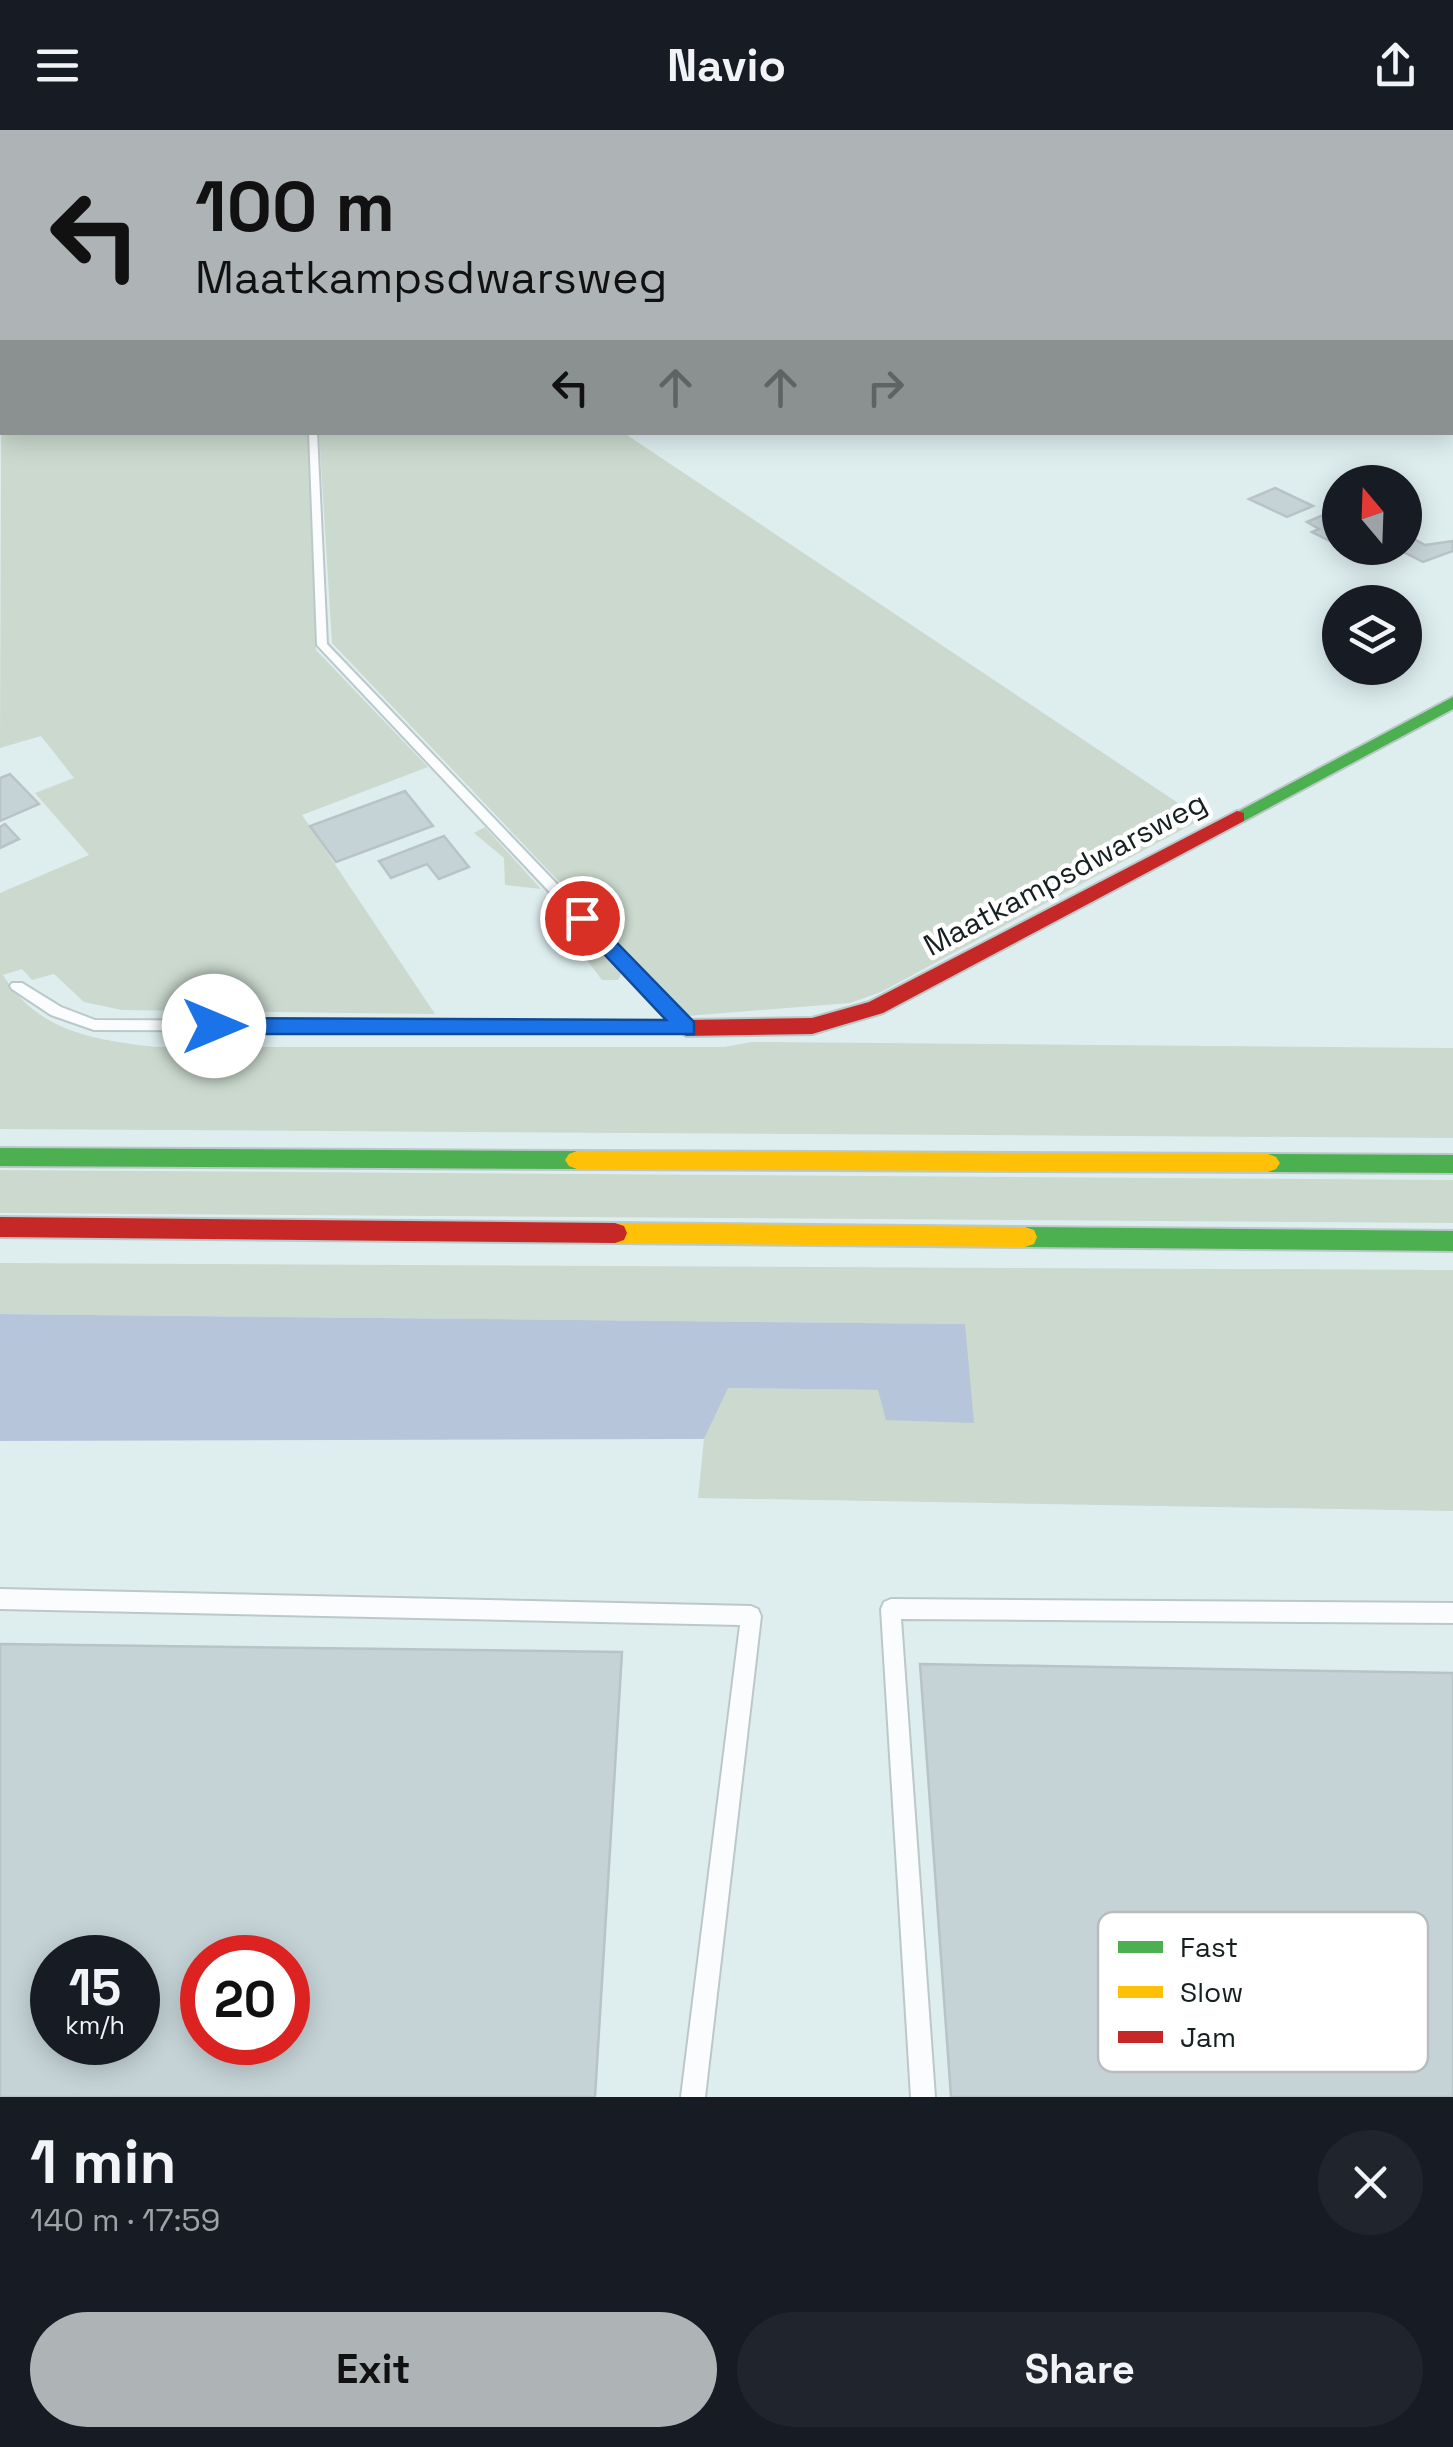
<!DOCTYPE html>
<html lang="en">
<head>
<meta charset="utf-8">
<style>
  body { margin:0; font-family:"Space Grotesk",sans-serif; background:#20242c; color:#f1f3f6; height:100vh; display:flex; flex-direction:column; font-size:38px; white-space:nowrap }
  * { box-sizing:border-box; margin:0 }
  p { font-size:32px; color:#9ea1a6 }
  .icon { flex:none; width:55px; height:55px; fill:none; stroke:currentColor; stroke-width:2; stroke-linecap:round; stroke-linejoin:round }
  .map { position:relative; height:1967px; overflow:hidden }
  .panel { display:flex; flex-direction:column; background:#171b24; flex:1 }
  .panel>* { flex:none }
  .top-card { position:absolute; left:0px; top:0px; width:1455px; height:305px; box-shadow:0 5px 25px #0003; background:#aeb4b6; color:#111; overflow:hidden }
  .needle { width:65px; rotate:341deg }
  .fabs { position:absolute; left:1322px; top:335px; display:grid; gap:20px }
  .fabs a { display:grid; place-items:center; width:100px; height:100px; border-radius:50%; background:#171b24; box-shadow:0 5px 25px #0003; font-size:50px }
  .speed { position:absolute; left:30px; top:1805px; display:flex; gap:20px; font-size:50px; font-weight:700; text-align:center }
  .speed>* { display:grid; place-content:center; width:130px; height:130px; border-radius:50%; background:#171b24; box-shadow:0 5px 25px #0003; line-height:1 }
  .speed small { font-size:25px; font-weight:400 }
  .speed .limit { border:15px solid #d22; background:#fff; color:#111 }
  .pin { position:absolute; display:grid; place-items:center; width:85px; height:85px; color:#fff; margin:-42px; border:5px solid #fff; border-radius:50%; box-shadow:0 2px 10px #0007 }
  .me { position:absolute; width:110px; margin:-55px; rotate:90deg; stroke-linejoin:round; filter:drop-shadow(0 0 8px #0008) }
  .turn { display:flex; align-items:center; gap:35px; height:210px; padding:0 30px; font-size:45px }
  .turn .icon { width:130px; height:130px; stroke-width:2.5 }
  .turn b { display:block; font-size:70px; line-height:85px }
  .lanes { display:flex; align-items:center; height:95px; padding:0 30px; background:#0003; justify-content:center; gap:50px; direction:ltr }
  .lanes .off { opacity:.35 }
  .round { display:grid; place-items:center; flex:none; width:105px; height:105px; border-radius:52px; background:#20242c }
  .overview { display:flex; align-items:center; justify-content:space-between; height:170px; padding:0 30px }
  h1 { font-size:60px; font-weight:800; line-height:75px }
  .cta { display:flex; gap:20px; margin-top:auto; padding:20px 30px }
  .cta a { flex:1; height:115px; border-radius:60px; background:#aeb4b6; color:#111; font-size:40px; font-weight:800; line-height:115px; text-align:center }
  .cta a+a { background:#20242c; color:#f1f3f6 }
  header { display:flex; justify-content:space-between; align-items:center; height:130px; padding:0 30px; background:#171b24; font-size:45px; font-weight:800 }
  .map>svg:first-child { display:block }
  .green { fill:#cbd9ce }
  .water { fill:#b7c5db }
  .building { fill:#c5d3d7; stroke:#b8c3c6; stroke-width:2.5; fill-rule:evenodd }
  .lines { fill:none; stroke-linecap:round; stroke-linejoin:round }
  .lane-casing { stroke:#bbc8c9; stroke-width:4 }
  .fast-casing { stroke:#bbc8c9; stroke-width:4 }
  .slow-casing { stroke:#bbc8c9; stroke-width:4 }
  .jam-casing { stroke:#bbc8c9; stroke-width:4 }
  .path { stroke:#d7dbdb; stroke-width:2.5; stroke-dasharray:2.5 2.5; stroke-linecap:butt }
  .lane { fill:#fafcfd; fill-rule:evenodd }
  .fast { fill:#4caf50; fill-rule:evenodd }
  .slow { fill:#ffc107; fill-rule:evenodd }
  .jam { fill:#c62828; fill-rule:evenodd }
  .route { fill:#1a73e8; stroke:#114b97; stroke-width:2.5 }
  .labels { text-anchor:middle; stroke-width:9; stroke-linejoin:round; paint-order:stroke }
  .street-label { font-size:30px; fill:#162020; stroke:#fff }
  .key { fill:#fff; stroke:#b9bcbc; stroke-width:2.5 }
  .key-label { font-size:28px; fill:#162020 }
</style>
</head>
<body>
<header><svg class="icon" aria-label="menu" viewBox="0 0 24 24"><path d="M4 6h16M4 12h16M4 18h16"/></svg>Navio<svg class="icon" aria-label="share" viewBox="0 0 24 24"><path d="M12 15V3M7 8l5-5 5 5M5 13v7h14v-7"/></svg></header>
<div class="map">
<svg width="1453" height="1967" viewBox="0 0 1453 1967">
  <rect width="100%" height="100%" fill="#deeeef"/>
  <path class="green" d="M242,0H598L599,2H241Z
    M2,85V302L309,303L316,520L428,637L302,685L435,884L122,880L84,872L54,844L32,850L22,839L3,845C38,902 94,910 156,917H724L752,912L1453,918V1008L0,999V763L89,725L35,663L74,648L41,606L0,618Z
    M319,303H624L1202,689L881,862L850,873L687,886L332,513Z
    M485,697L541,759L505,755L504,728L474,703Z
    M550,782H565L623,841L618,850H602Z
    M0,1040L1453,1050V1093L0,1083Z
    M0,1133L1453,1140V1381L698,1368L704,1309L727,1258L878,1260L964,1194L0,1184Z"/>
  <path class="water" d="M0,1184L965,1194L974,1293L886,1290L878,1260L728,1258L704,1309L0,1311Z"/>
  <path class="building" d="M1275,358L1313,376L1287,387L1249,369Z
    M1328,383L1340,389V416L1312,402L1319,399L1307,392Z
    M1414,409L1425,415L1453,411V421L1423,432L1396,418Z
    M10,644L39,674L0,691V648Z
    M405,661L433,696L336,732L310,696Z
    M5,694L19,709L0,718V697Z
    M444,706L469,737L439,749L427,734L391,748L379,731Z
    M0,1514L622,1522L595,1967H0ZM52,1828H138V1912H52ZM202,1828H288V1912H202Z
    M920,1534L1453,1543V1967H951Z"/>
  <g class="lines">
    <defs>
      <path id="lane" d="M309,302H317L327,514L691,894L693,898L691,902L94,900L51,885L12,859L10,856L12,853H22L61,877L95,890L673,893L317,515Z
        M0,1459L751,1476L758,1479L761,1486L705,1967H681L740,1495L0,1479Z
        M891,1469L1453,1473V1493L901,1489L935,1967H911L881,1479L884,1472Z"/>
      <path id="fast" d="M1453,567V579L1244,691H1230L1228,687Z
        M0,1018L577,1021L585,1024L589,1030L585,1036L577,1039L0,1036Z
        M1268,1024L1453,1025V1043L1268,1042L1260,1039L1256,1033L1260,1027Z
        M1025,1097L1453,1101V1121L1025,1117L1016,1114L1013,1107L1016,1100Z"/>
      <path id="slow" d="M577,1021L1268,1024L1276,1027L1280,1033L1276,1039L1268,1042L577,1039L569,1036L565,1030L569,1024Z
        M615,1093L1025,1097L1034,1100L1037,1107L1034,1114L1025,1117L615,1113L606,1110L603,1103L606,1096Z"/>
      <path id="jam" d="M1237,681L1244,683V691L883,883L812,904L686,906L675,898L686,890L812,888L869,872Z
        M0,1087L615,1093L624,1096L627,1103L624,1110L615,1113L0,1107Z"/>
    </defs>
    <use href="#lane" class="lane-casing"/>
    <use href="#fast" class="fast-casing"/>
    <use href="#slow" class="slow-casing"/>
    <use href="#jam" class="jam-casing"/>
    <path class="path" d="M986,0L992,2
      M272,2L278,0
      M1102,2L1112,0"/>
    <use href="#lane" class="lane"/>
    <use href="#fast" class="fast"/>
    <use href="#slow" class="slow"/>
    <use href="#jam" class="jam"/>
  </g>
  <path class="route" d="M582,782L589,784L694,892V904H214L203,896L214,888L666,890L575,793V784Z"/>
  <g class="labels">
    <g class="street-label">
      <text transform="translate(1065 744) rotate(-28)" y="10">Maatkampsdwarsweg</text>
    </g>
  </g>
  <rect x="1098" y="1782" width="330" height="160" rx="15" class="key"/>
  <rect x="1118" y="1811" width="45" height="12" fill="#4caf50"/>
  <rect x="1118" y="1856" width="45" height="12" fill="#ffc107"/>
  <rect x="1118" y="1901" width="45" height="12" fill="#c62828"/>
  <g class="key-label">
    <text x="1180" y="1827">Fast</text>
    <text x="1180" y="1872">Slow</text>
    <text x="1180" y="1917">Jam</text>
  </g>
</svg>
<div class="fabs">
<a><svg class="needle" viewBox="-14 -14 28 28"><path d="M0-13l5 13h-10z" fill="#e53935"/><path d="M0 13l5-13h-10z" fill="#9ea1a6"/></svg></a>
<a><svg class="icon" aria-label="layers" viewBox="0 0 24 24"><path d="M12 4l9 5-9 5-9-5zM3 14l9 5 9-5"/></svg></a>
</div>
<div class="speed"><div>15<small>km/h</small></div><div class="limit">20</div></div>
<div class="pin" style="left:582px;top:788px;background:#d93025"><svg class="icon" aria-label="arrive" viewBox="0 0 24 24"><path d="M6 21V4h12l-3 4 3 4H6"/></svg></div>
<svg class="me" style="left:214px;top:896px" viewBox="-20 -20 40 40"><circle r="19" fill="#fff"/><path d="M0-13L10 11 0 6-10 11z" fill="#1a73e8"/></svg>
<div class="top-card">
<div class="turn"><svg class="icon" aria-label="left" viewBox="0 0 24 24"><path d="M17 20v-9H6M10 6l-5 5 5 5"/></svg><div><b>100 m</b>Maatkampsdwarsweg</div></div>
<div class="lanes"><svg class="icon" aria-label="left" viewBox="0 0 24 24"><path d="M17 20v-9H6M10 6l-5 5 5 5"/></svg><svg class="icon off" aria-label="ahead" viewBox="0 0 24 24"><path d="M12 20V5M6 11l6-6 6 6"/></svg><svg class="icon off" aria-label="ahead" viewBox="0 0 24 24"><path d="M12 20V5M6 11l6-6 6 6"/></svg><svg class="icon off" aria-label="right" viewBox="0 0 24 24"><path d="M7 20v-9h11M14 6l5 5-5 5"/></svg></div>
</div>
</div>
<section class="panel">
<div class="overview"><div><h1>1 min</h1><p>140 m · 17:59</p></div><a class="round"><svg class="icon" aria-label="close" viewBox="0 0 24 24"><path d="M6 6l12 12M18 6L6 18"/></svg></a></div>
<div class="cta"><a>Exit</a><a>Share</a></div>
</section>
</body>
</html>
